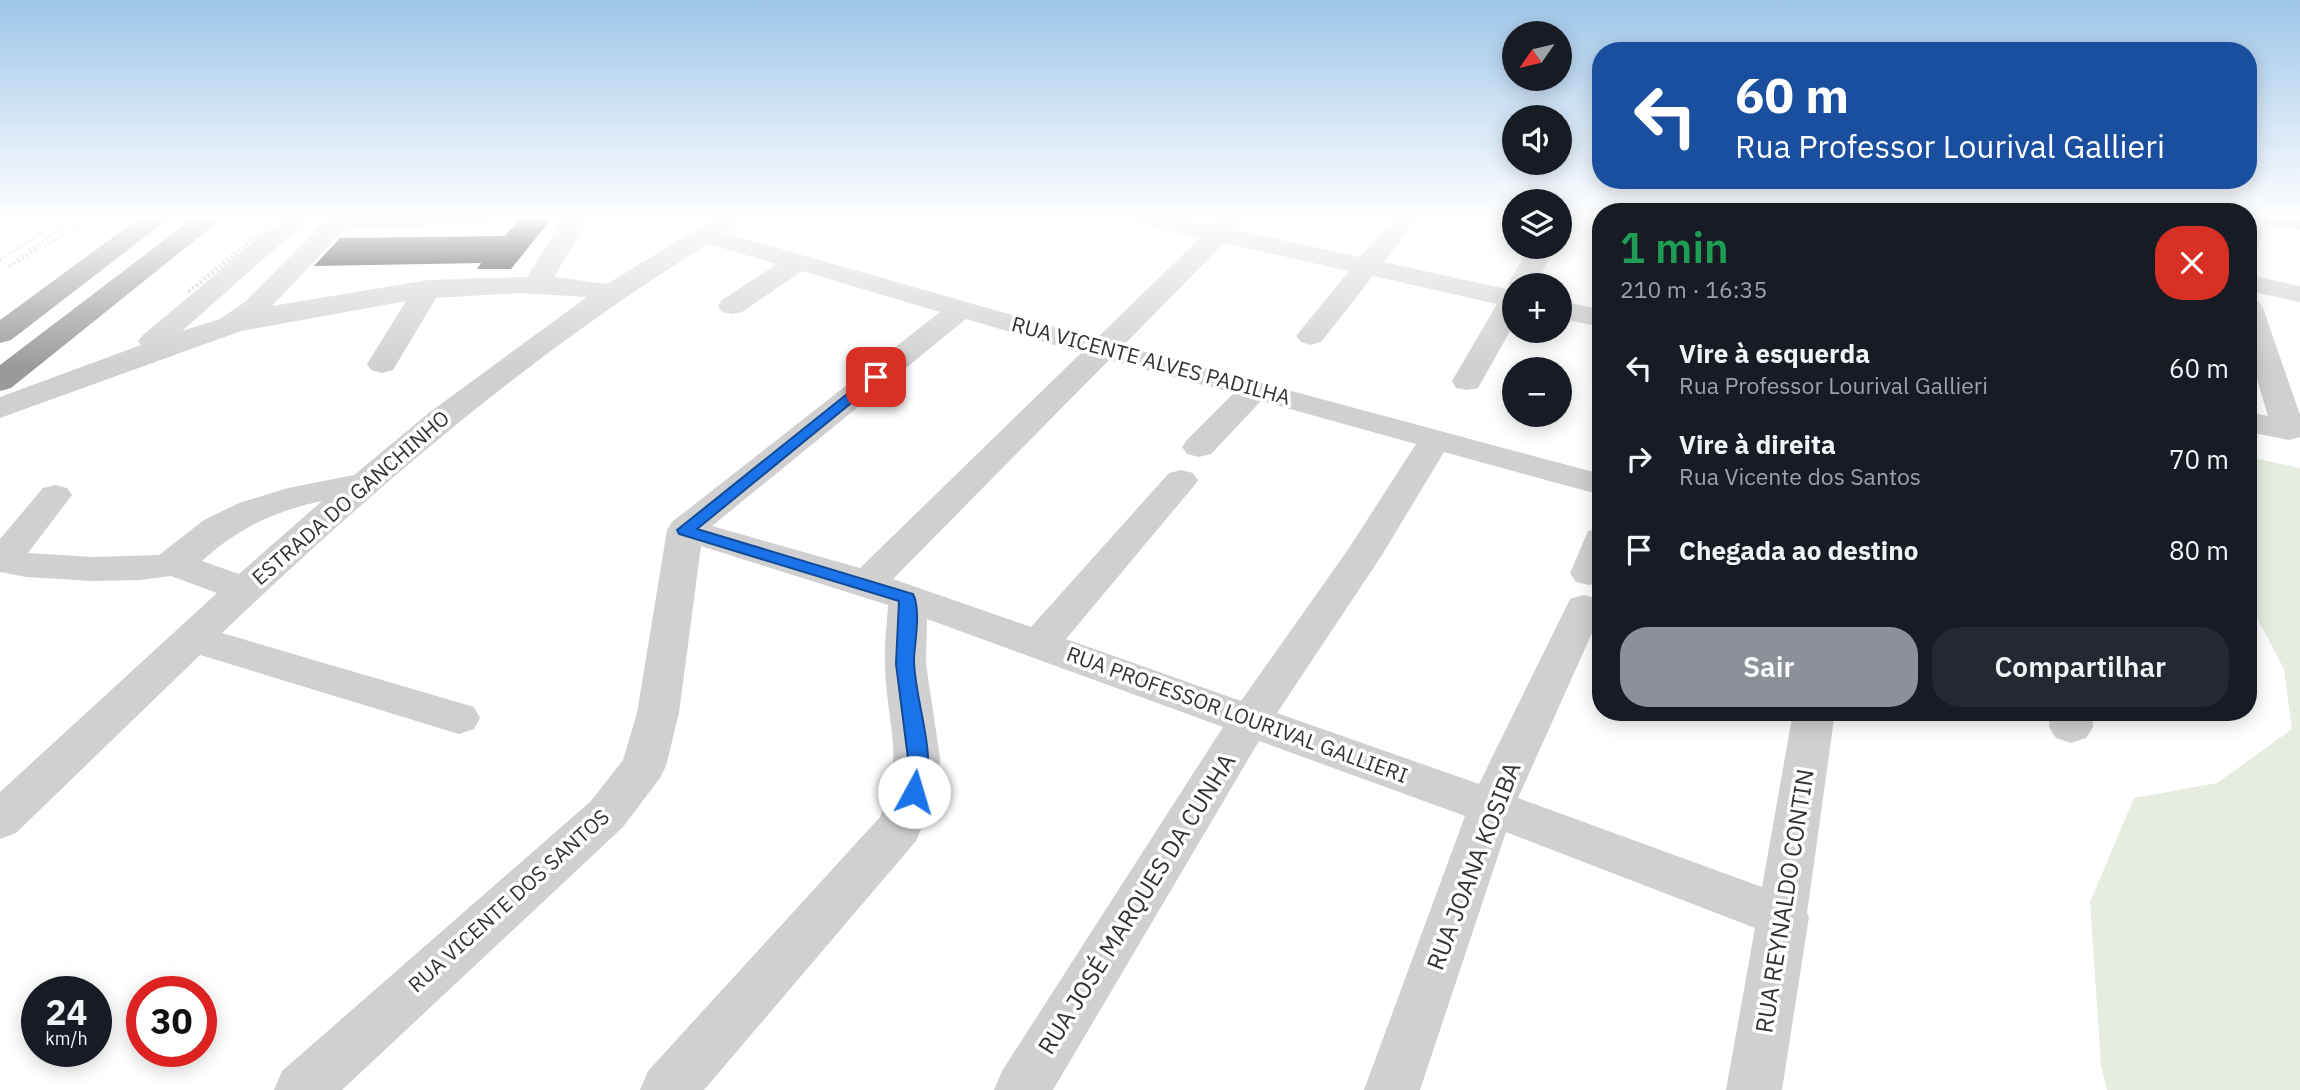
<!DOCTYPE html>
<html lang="pt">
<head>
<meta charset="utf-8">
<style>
  body { margin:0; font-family:"IBM Plex Sans",sans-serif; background:#242831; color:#f1f3f6; height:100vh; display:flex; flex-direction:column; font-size:26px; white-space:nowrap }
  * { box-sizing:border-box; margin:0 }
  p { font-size:23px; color:#9ea1a6 }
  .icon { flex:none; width:38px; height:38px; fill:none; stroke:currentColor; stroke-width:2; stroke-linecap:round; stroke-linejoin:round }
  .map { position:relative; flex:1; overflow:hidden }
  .panel { position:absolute; left:1592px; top:203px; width:665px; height:518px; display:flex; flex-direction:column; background:#171b24; border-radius:28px; box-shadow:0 4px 18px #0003 }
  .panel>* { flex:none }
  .guide { position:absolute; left:1592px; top:42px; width:665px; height:147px; border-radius:28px; box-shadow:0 4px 18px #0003; background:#1a4fa0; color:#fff; overflow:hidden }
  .needle { width:46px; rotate:236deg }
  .tools { position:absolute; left:1502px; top:21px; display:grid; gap:14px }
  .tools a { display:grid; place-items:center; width:70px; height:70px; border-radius:50%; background:#171b24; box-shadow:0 4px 18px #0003; font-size:35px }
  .speed { position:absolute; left:21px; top:976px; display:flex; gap:14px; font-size:35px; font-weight:700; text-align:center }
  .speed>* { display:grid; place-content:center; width:91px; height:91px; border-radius:50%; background:#171b24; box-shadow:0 4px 18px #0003; line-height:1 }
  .speed small { font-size:18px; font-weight:400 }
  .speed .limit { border:10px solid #d22; background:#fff; color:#111 }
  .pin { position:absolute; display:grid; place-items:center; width:60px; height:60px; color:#fff; margin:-30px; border-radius:14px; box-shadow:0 4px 10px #0006 }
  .me { position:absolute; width:77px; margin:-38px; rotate:6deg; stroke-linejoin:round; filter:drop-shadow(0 0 5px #0008) }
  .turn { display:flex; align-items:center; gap:24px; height:147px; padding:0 28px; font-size:32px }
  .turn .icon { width:91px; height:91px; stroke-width:2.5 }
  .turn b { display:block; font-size:49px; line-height:60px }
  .round { display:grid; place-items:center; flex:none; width:74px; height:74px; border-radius:28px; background:#242831 }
  .head { display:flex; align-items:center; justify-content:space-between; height:119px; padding:0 28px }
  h1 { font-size:42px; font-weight:600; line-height:52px; color:#1e9e55 }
  .action { display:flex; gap:14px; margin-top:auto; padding:14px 28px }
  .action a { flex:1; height:80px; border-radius:28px; background:#8c9099; color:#fff; font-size:28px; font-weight:600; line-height:80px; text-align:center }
  .action a+a { background:#242831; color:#f1f3f6 }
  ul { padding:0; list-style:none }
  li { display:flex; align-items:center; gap:21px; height:91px; padding:0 28px }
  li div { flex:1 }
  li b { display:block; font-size:26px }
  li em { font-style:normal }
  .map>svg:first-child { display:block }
  .green { fill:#e6ecdf }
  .building { fill:#1a1a1a }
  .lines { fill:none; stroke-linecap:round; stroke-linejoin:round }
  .path { stroke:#cdcdcd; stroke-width:3.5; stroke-dasharray:2.5 2.5; stroke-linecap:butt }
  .minor { fill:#d0d0d0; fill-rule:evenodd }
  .major { fill:#ababab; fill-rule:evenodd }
  .highway { fill:#9a9a9a; fill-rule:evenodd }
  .path-bridge { stroke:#cdcdcd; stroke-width:3.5; stroke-dasharray:2.5 2.5; stroke-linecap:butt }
  .route { fill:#1a73e8; stroke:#114b97; stroke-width:2 }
  .labels { text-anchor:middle; stroke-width:7; stroke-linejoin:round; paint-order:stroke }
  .street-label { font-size:21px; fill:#333; stroke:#fff }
  .near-street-label { font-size:24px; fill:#333; stroke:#fff }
</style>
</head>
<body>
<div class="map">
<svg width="2300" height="1090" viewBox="0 0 2300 1090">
  <rect width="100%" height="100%" fill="#fff"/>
  <path class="green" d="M2249,457L2300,468V1090H2107L2101,1065L2090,902L2134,798L2217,783L2292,729L2284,669L2249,603Z"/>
  <path class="building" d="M520,218H552L511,269H477L481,263L314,266L340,238L505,236Z"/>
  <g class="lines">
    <path class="path" d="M67,223L78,216
      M0,260L67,216"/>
    <path class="minor" d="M285,216H312L182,331L220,319L246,301L324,222V216H505L502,221L493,223L344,230L272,306L428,280L527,277L562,220V216H586L588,220L554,277L607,284L718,216H747L725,233L1096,339L1200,238L1128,221L1125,216H1171L1213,225L1223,216H1249L1237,230L1360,257L1394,216H1419L1384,262L1511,290L1507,285L1530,247H1556L1535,285H1514V324L1478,388L1467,390L1456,388L1452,381L1497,304L1373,276L1321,342L1311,345L1301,342L1296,336L1349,271L1224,243L1123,346L1601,474V495L1444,452L1382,555L1277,713L1479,784L1570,599L1584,595L1598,599L1601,613L1518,798L1762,887L1793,712H1835L1807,913L1809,917L1782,1090H1726L1755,928L1506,832L1420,1090H1364L1465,816L1259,741L1053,1090H994L1002,1071L1223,727L927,619L926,664L940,758L937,792L916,841L704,1090H640L648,1071L880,817C906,757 886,724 885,664C884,644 887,624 888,605L701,546L679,713L666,766L660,778L623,827L342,1090H274L282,1071L591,801L623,760L637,713L667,530L672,522L940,312L802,271L742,312L732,314L722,312L718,306L722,300L777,264L708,244C530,354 372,490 222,633L474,707L480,718L474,729L459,734L200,655L16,833L0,839V792L217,593L171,576L140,580L93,581L26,577L0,572V539L43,488L55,485L67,488L72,495L28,553L93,557L159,555L204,520L239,503L288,488L354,475L430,412L587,297L520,293L436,298L393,370L382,373L371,370L367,364L406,301L241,331L0,418V397L141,345L138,341L143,335ZM966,319L1081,353L860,568L712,526ZM1109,360L1234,393L1187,440L1182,447L1187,454L1199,457L1211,454L1261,401L1416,444L1349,548L1241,701L1066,639L1193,487L1198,480L1193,473L1181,470L1169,473L1031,627L893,579ZM322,501L239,574L202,561C238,528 275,511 322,501Z
      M1559,216H1573L1568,224L1559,226Z
      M2249,216H2267L2258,248L2249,250Z
      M2249,275L2300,286V302L2249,291Z
      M2249,300L2259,302L2263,308L2300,415V437L2289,440L2249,432V412L2268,416L2249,353Z
      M1559,301L1601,309V327L1559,318Z
      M1601,528V582L1589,585L1576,582L1570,573L1588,531Z
      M2050,712H2092L2093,727L2086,738L2071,743L2056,738L2049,727Z"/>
    <path class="major" d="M2253,216H2300V230L2257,222Z"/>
    <path class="highway" d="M142,216H172L11,340L0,343V320Z
      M196,216H225L11,388L0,391V365Z"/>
    <path class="path-bridge" d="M67,223L10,266L82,224L276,220L189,291L267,233"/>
  </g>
  <linearGradient id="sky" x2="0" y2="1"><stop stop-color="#9ec6ea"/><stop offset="0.59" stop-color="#fff"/><stop offset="1" stop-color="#fff" stop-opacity="0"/></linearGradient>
  <rect width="2300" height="368" fill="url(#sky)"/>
  <path class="route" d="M872,374L883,377L697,529L913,594C921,609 915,641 914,658C913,698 941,761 921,798H907L904,792L908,758L896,664L899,601L679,534L677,530Z"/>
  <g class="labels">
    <g class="street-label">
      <text transform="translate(1151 361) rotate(15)" y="7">RUA VICENTE ALVES PADILHA</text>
      <text transform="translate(351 498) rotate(-41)" y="7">ESTRADA DO GANCHINHO</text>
      <text transform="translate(1237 715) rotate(20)" y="7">RUA PROFESSOR LOURIVAL GALLIERI</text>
      <text transform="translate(509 901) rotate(-42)" y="7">RUA VICENTE DOS SANTOS</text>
    </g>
    <g class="near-street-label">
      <text transform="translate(1474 866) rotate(-69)" y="8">RUA JOANA KOSIBA</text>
      <text transform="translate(1785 901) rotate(-81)" y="8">RUA REYNALDO CONTIN</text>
      <text transform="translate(1137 904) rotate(-58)" y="8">RUA JOSÉ MARQUES DA CUNHA</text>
    </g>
  </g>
</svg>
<div class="tools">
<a><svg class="needle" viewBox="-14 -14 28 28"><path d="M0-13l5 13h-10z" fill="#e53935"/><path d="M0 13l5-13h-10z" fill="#9ea1a6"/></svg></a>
<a><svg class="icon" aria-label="sound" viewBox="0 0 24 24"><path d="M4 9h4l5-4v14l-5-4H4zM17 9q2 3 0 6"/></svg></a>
<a><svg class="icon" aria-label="layers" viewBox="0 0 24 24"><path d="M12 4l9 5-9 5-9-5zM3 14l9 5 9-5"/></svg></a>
<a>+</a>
<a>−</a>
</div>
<div class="speed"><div>24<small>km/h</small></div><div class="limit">30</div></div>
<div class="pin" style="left:876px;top:377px;background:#d93025"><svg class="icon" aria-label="arrive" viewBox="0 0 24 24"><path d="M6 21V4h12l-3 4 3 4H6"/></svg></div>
<svg class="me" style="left:914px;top:792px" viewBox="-20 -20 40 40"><circle r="19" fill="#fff"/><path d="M0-13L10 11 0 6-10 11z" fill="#1a73e8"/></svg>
<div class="guide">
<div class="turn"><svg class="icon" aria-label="left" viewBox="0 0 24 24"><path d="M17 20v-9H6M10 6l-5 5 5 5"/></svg><div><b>60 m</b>Rua Professor Lourival Gallieri</div></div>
</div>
<section class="panel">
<div class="head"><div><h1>1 min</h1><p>210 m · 16:35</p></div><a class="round" style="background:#d93025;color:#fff"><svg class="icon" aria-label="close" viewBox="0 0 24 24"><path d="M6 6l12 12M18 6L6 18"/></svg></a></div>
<ul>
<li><svg class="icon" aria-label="left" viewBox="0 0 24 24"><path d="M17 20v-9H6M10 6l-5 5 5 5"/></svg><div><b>Vire à esquerda</b><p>Rua Professor Lourival Gallieri</p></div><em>60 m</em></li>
<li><svg class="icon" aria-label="right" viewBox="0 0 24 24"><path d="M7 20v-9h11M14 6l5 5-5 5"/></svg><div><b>Vire à direita</b><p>Rua Vicente dos Santos</p></div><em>70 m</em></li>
<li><svg class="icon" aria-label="arrive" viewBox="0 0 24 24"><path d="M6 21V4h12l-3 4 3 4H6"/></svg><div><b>Chegada ao destino</b></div><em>80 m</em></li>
</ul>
<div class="action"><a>Sair</a><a>Compartilhar</a></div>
</section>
</div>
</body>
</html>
